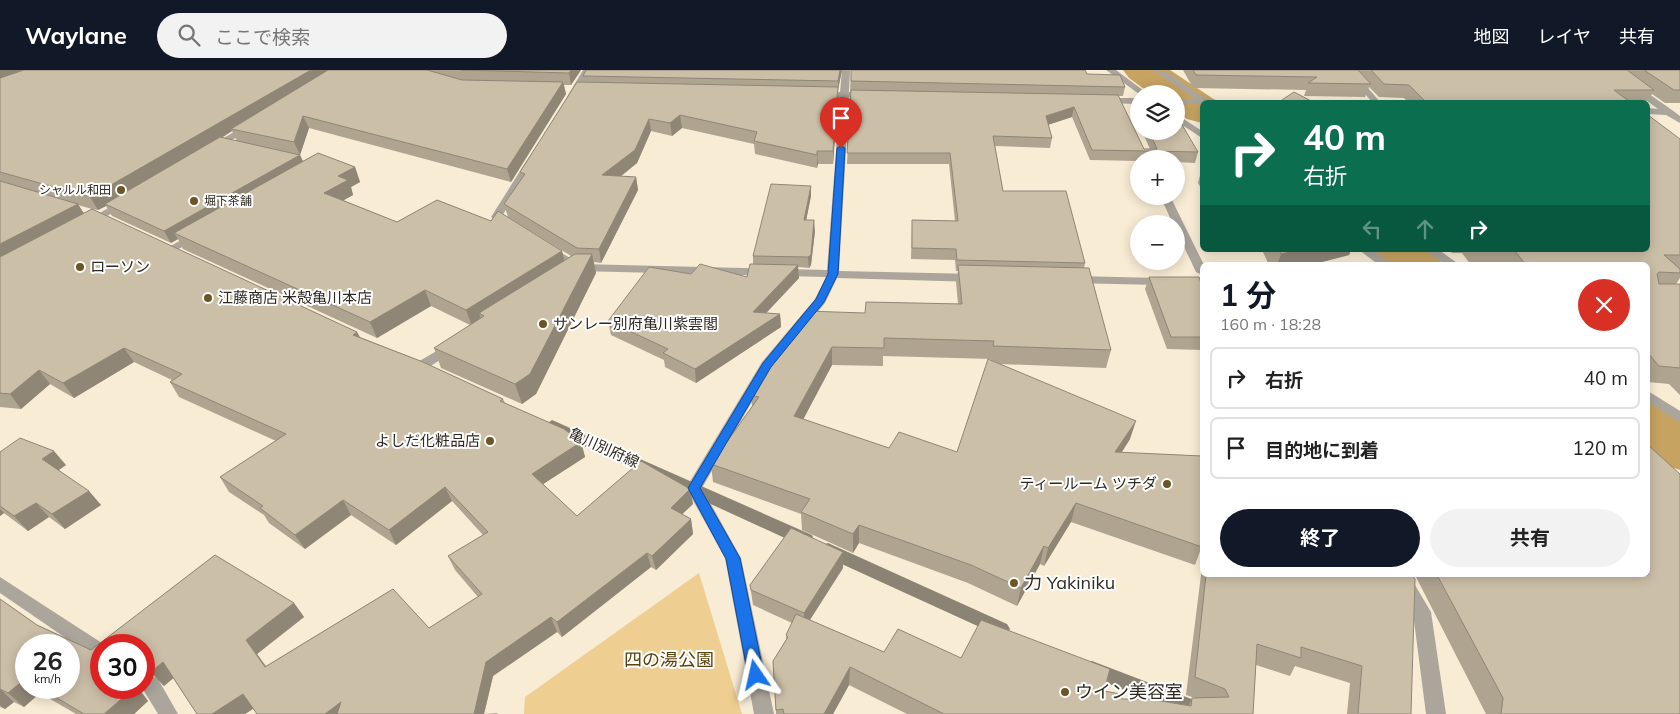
<!DOCTYPE html>
<html lang="ja">
<head>
<meta charset="utf-8">
<style>
  body { margin:0; font-family:Mulish,"Noto Sans JP",sans-serif; background:#f2f2f2; color:#222; height:100vh; display:flex; flex-direction:column; font-size:19px; white-space:nowrap }
  * { box-sizing:border-box; margin:0 }
  p { font-size:16px; color:#767676 }
  .icon { flex:none; width:28px; height:28px; fill:none; stroke:currentColor; stroke-width:2; stroke-linecap:round; stroke-linejoin:round }
  .map { position:relative; flex:1; overflow:hidden }
  .drawer { position:absolute; left:1200px; top:192px; width:450px; height:315px; display:flex; flex-direction:column; background:#fff; border-radius:8px; box-shadow:0 2px 12px #0003 }
  .drawer>* { flex:none }
  .top-card { position:absolute; left:1200px; top:30px; width:450px; height:152px; border-radius:8px; box-shadow:0 2px 12px #0003; background:#0b6e4f; color:#fff; overflow:hidden }
  .controls { position:absolute; left:1130px; top:15px; display:grid; gap:10px }
  .controls a { display:grid; place-items:center; width:55px; height:55px; border-radius:50%; background:#fff; box-shadow:0 2px 12px #0003; font-size:25px }
  .speed { position:absolute; left:15px; top:564px; display:flex; gap:10px; font-size:25px; font-weight:700; text-align:center }
  .speed>* { display:grid; place-content:center; width:65px; height:65px; border-radius:50%; background:#fff; box-shadow:0 2px 12px #0003; line-height:1 }
  .speed small { font-size:12px; font-weight:400 }
  .speed .limit { border:8px solid #d22; background:#fff; color:#111 }
  .pin { position:absolute; display:grid; place-items:center; width:42px; height:42px; color:#fff; margin:-51px -21px; border-radius:50% 50% 50% 0; rotate:-45deg; box-shadow:0 0 5px #0007 }
  .pin .icon { rotate:45deg }
  .me { position:absolute; width:55px; margin:-28px; rotate:349deg; stroke-linejoin:round; filter:drop-shadow(0 0 4px #0008) }
  .turn { display:flex; align-items:center; gap:18px; height:105px; padding:0 20px; font-size:22px }
  .turn .icon { width:65px; height:65px; stroke-width:2.5 }
  .turn b { display:block; font-size:35px; line-height:42px }
  .lanes { display:flex; align-items:center; height:48px; padding:0 20px; background:#0003; justify-content:center; gap:25px; direction:ltr }
  .lanes .off { opacity:.35 }
  .round { display:grid; place-items:center; flex:none; width:52px; height:52px; border-radius:26px; background:#f2f2f2 }
  .headline { display:flex; align-items:center; justify-content:space-between; height:85px; padding:0 20px }
  h1 { font-size:30px; font-weight:700; line-height:38px; color:#111827 }
  .action { display:flex; gap:10px; margin-top:auto; padding:10px 20px }
  .action a { flex:1; height:58px; border-radius:30px; background:#111827; color:#fff; font-size:20px; font-weight:700; line-height:58px; text-align:center }
  .action a+a { background:#f2f2f2; color:#222 }
  ul { padding:0; list-style:none }
  li { display:flex; align-items:center; gap:15px; height:62px; margin:0 10px 8px; padding:0 10px; border:2px solid #e0e0e0; border-radius:8px }
  li div { flex:1 }
  li b { display:block; font-size:19px }
  li em { font-style:normal }
  header { display:flex; align-items:center; gap:30px; box-sizing:border-box; height:70px; padding:0 25px; background:#111827; color:#fff }
  header strong { font-size:24px }
  nav { display:flex; gap:28px; margin-inline-start:auto; font-size:18px }
  .search { width:350px; height:45px; background:#f2f2f2; display:flex; align-items:center; gap:12px; box-sizing:border-box; padding:0 18px; border-radius:28px; color:#767676; font-size:19px }
  .map>svg:first-child { display:block }
  .green { fill:#efce92 }
  .lines { fill:none; stroke-linecap:round; stroke-linejoin:round }
  .river { fill:#c7a361; fill-rule:evenodd }
  .minor { fill:#aba59c; fill-rule:evenodd }
  .secondary { fill:#8b8374; fill-rule:evenodd }
  .wall { fill:#afa490; fill-rule:evenodd }
  .shaded-wall { fill:#8f8676 }
  .building { fill:#ccbfa8; stroke:#8f8676 }
  .route { fill:#1a73e8; stroke:#114b97 }
  .poi-dot { fill:#6d5525; stroke:#fff; stroke-width:2 }
  .labels { text-anchor:middle; stroke-width:4; stroke-linejoin:round; paint-order:stroke }
  .far-poi-label { font-size:12px; fill:#2f2a21; stroke:#fff; text-anchor:end }
  .poi-label { font-size:15px; fill:#2f2a21; stroke:#fff; text-anchor:start }
  .street-label { font-size:15px; fill:#2f2a21; stroke:#fff }
  .near-poi-label { font-size:18px; fill:#2f2a21; stroke:#fff; text-anchor:start }
  .near-park-label { font-size:18px; fill:#5b430d; stroke:#fff }
</style>
</head>
<body>
<header>
<strong>Waylane</strong>
<div class="search"><svg class="icon" aria-label="search" viewBox="0 0 24 24"><circle cx="10" cy="10" r="6"/><path d="M15 15l6 6"/></svg>ここで検索</div>
<nav><a>地図</a><a>レイヤ</a><a>共有</a></nav>
</header>
<div class="map">
<svg width="1680" height="644" viewBox="0 0 1680 644">
  <rect width="100%" height="100%" fill="#f9ecd5"/>
  <path class="green" d="M699,503L742,644H524L525,627Z"/>
  <g class="lines">
    <path class="river" d="M1123,0H1170L1218,32H1202V53L1187,49L1176,42V24H1151L1129,8Z
      M1368,180H1431L1444,195H1381Z
      M1648,330L1672,336L1680,342V400L1656,392L1648,387Z"/>
    <path class="minor" d="M583,0H591L574,29H568L567,27Z
      M842,0H850L849,22H868L872,25L868,28L849,27L839,201L976,204L982,208L976,212L837,208L825,233L772,297L702,418L741,488L774,644H754L725,488L686,418L762,292L815,229L826,207L577,201L542,179L548,176L552,177L580,194L827,200L840,27H820L816,24L820,21L840,22Z
      M1106,0H1116L1148,24H1139Z
      M1153,0C1174,0 1187,20 1206,28C1211,31 1216,28 1220,32L1176,35V29H1195Z
      M1344,0H1353L1380,32H1372Z
      M1605,0H1615L1672,40L1680,46V53L1666,45L1648,44V38L1658,39Z
      M1102,28H1139V34L1099,33V29Z
      M1176,44L1202,61V68L1176,51Z
      M249,53L252,54V58L215,80L207,78Z
      M531,89L536,92L502,146L511,153L510,155H502L491,147L527,90Z
      M1160,126H1170L1204,195H1202V205L1196,202L1176,160V154H1173Z
      M125,128L129,129V133L92,155H84L83,153Z
      M196,162L202,165L200,167L175,181L171,182L165,179Z
      M1359,180H1373L1393,195H1379Z
      M1425,180H1439L1460,195H1446Z
      M1075,206L1202,209V216L1071,213L1069,210L1071,207Z
      M452,272L457,273L458,276L457,279L426,299H416L414,296L416,293Z
      M1648,321L1680,341V353L1648,332Z
      M1392,505H1409L1431,542L1446,644H1426L1413,543Z
      M0,507L105,575H101V590L95,588L0,523Z
      M144,602L158,609L178,644H158L144,621L140,618H144Z"/>
    <path class="secondary" d="M552,350L812,465L814,470L812,475L806,476L800,475L547,359L545,355Z
      M828,473L1007,554L1010,559L1007,564L1001,567L995,564L822,485L820,480L822,475Z
      M1092,591L1215,638L1218,644H1185L1086,605L1083,599L1086,593Z"/>
  </g>
  <path class="wall" d="M0,0H581L571,15H564L566,24L511,112L309,58L300,85L303,91L318,83L355,97L360,112L351,117L353,125L343,130L397,152L437,130L491,151L498,141L562,181L564,191L571,186L508,147L504,134L522,109L520,102L577,12H584L583,6L586,0H842L838,20L833,94H818L817,98L755,84L754,74L682,58L672,66L651,61L637,93L621,106L636,107L638,120L601,193L594,192L596,203L536,324L522,334L441,298L434,278L470,255L431,236L377,268L183,179L178,169L171,173L112,146L106,136L98,140L92,139L357,262L360,267L423,292L503,329L505,333L564,359L581,372L585,387L543,414L577,446L641,391L690,419L693,434L682,444L691,449L693,464L656,500L651,497L562,567L557,562L493,606L484,644L497,643L498,644H257L253,639L245,644H197L173,608L164,616L154,606L144,601V575H101V618H139H138L148,631L134,644H76L40,623L24,637L14,632L5,639L0,637V529L37,555L91,580L215,485L294,533L304,547L257,584L266,596L393,519L429,558L478,527L455,500L448,486L483,465L452,431L396,475L351,445L305,479L269,453L264,445L229,422L220,407L276,371L179,327L170,312L172,310L134,292L74,328L50,314L21,339L0,337ZM232,61L237,71L222,68ZM78,135L92,139L84,143ZM26,575H69V618H26Z
    M851,0L1087,4L1125,17L1123,26H1118L1144,79H1150L1142,61H1176L1198,82L1195,93L1176,92V89H1139V91L1090,90L1072,47L1048,55L1052,68L1050,78L995,76L1003,121L1085,193L1084,198L1111,280L1106,298L1000,294L1130,369L1122,382L1202,476L1195,495L1071,452L1044,496L1040,494L1017,536L968,513L859,473L853,483L802,460L801,444L713,412L711,394L752,337L751,325L865,243L958,234L956,212L958,201H956L955,190L911,189L912,150L955,151L949,94H847ZM883,286L991,289L957,382L889,378L803,349L832,295L883,296Z
    M1183,0H1680V33H1665L1652,24L1646,32H1408L1404,28L1379,27L1369,17L1365,27L1304,26L1306,20L1193,18Z
    M1680,69V208L1676,214H1680V325L1669,314L1648,312V195H1471L1462,183H1452L1449,180H1648Z
    M1202,97V120L1198,113Z
    M811,116V126L806,150L815,161L811,195L809,198L798,197L799,208L766,243L780,244L781,257L696,313L665,297L664,290L611,265L608,251L691,204L747,207L753,194V186Z
    M1262,180H1351L1349,185L1310,195H1269Z
    M1149,207L1202,216V280L1167,279L1145,219Z
    M0,382L66,395L59,400L101,435L65,459L49,447L28,461L4,443L0,446Z
    M843,482V498L810,550L884,582L961,588L1104,621L1122,629L1189,635L1192,628H1195L1186,625L1201,505L1202,501V505H1412L1411,644H1347L1350,613L1295,596L1290,606L1256,595L1253,644H907L849,615L833,644H776L773,591L786,570V565L792,553L753,535L750,515Z
    M1415,505H1648L1680,644H1486Z"/>
  <path class="shaded-wall" d="M0,0H41L0,13Z
    M311,0H336L231,59L232,61L107,135L105,134L106,136L98,140L90,127Z
    M571,0H581L571,15L569,3Z
    M840,0H842L838,20V11Z
    M563,12L566,24L511,112L507,99Z
    M838,17V29L833,94V81Z
    M1074,37L1072,47L1044,56L1046,46Z
    M680,45L682,58L672,66L670,53Z
    M303,46L309,58L300,85L294,72Z
    M649,49L651,61L637,93L605,119L602,105Z
    M817,81L818,94L817,98Z
    M300,85L305,96L174,163L178,169L171,173L164,161Z
    M355,97L360,112L351,117L353,125L330,138L324,123L338,106Z
    M636,107L638,120L601,193L599,179Z
    M811,116V126L804,161V150Z
    M78,134L86,147L0,193V174Z
    M814,150L815,161L811,195L809,198L808,187Z
    M1298,180H1351L1349,185L1310,195H1277L1281,184Z
    M562,181L566,197L484,246L479,243L481,250L472,256L466,240Z
    M592,184L596,203L536,324L522,334L515,314Z
    M798,195L799,208L754,256L753,242Z
    M425,220L431,236L377,268L370,252Z
    M780,244L781,257L696,313L695,299Z
    M357,262L364,276L353,265Z
    M832,277V295L795,365L794,346Z
    M124,278L134,292L74,328L63,313Z
    M39,300L50,314L21,339L10,324Z
    M1136,351L1130,369L1110,400L1115,382Z
    M581,372L585,387L537,418L532,404Z
    M54,381L66,395L54,403L42,389Z
    M445,417L452,431L396,475L389,460Z
    M690,419L693,434L674,452L671,438Z
    M89,421L101,435L65,459L52,444Z
    M343,430L351,445L305,479L295,465Z
    M36,433L49,447L28,461L14,446Z
    M1076,433L1071,452L1044,496L1048,478Z
    M0,439L4,443L0,446Z
    M691,449L693,464L656,500L652,486Z
    M859,455V473L853,483V464Z
    M1044,476L1040,494L1017,536L1021,518Z
    M843,482V498L804,559V543Z
    M647,483L651,497L562,567L557,552Z
    M294,533L304,547L257,584L276,611L246,570Z
    M551,547L557,562L493,606L484,644H474L486,592Z
    M163,592L176,606L164,616L151,602Z
    M850,597L849,615L833,644H824Z
    M25,609L26,610V618H35L40,623L24,637L8,623Z
    M134,618H139H138L148,631L134,644H104Z
    M0,619L14,632L5,639L0,635Z
    M243,624L254,638L245,644H212Z
    M341,632L349,644H325Z"/>
  <path class="building" d="M24,0H311L90,127L0,102V8Z
    M328,0H427L462,10L563,12L507,99L303,46L294,72L231,59Z
    M461,0H571L569,3Z
    M586,0H840L838,11L583,6Z
    M851,0H1085L1087,4L1120,5L1125,17L851,11Z
    M1193,0H1358L1371,14L1308,13L1317,7L1196,5Z
    M1371,0H1627L1654,20H1614L1630,32H1426L1409,15L1384,14Z
    M1644,0H1680V20H1674Z
    M577,12L838,17L833,81H817V85L754,71L757,62L680,45L670,53L649,49L635,80L602,105L636,107L599,179L577,178L504,134L525,104L520,102Z
    M851,20L1118,25L1144,79H1157L1149,61H1176V50L1181,53L1198,82L1092,80L1074,37L1046,46L1052,68L993,66L1003,121H1066L1085,193L957,190L956,179L912,178V150L958,151L950,83H847Z
    M1294,22L1313,32H1279Z
    M1648,45L1680,69V185H1664L1680,199V203L1659,202L1657,204L1659,214H1680V298L1659,296L1648,283V195H1526L1515,181L1480,180H1530L1532,181H1546V180H1648Z
    M220,67L300,85L164,161L105,134Z
    M318,83L355,97L338,106L348,110L324,123L397,152L437,130L491,151L498,141L562,181L466,240L425,220L370,252L174,163Z
    M0,111L78,134L0,174Z
    M771,114L811,116L804,150H814L811,185L808,187L753,186Z
    M92,139L357,262L353,265L423,292L503,329L500,331L564,359L581,372L532,404L577,446L641,391L690,419L671,438L691,449L652,486L647,483L557,552L551,547L486,592L474,644H337L341,632L325,644H257L243,624L212,644H197L163,592L151,602L146,593L144,592V575H101V618H134L104,644H84L40,618H69V575H26V609H25L8,623L0,619V529L37,555L91,580L215,485L294,533L246,570L265,597L393,519L429,558L482,524L448,486L488,462L445,417L389,460L343,430L295,465L260,438L263,436L220,407L286,364L170,312L182,304L124,278L63,313L39,300L10,324L0,323V187Z
    M1279,180H1298L1281,184Z
    M575,184H592L530,304L515,314L434,278L484,246L479,243Z
    M700,194L747,207L750,194L798,195L753,242L780,244L695,299L663,283L668,279L608,251L649,197L691,204Z
    M958,195L1089,198L1111,280L993,276L994,271L884,268V278L832,277L794,346L889,378L899,362L957,382L988,289L1136,351L1115,382L1202,386V477L1076,433L1048,478L1044,476L1021,518L971,495L859,455L853,464L801,442L810,429L711,394L759,327L751,325L795,254L806,241L865,243L866,232L962,234Z
    M1149,207H1199L1202,216V267H1171Z
    M20,368L54,381L42,389L89,421L52,444L36,433L14,446L0,436V382Z
    M1648,375L1680,404V644H1501L1503,628L1437,505H1648Z
    M791,458L843,482L804,543L751,520L750,515Z
    M1206,505H1412L1415,509L1411,644H1358L1362,596L1301,577V588L1257,574L1253,644H944L850,597L824,644H784L783,639L776,640L773,591L788,567L786,565L796,544L884,582L898,559L961,588L981,550L1110,599L1104,621L1121,624L1122,629H1149L1191,636L1192,628L1229,627L1225,619L1195,607Z"/>
  <path class="route" d="M841,76L845,78L838,204L824,232L771,297L700,418L740,488L764,605L761,610L756,612L751,610L748,605L726,489L688,418L763,293L816,229L828,204L837,78Z"/>
  <g class="poi-dot">
    <circle cx="121" cy="120" r="5"/>
    <circle cx="194" cy="131" r="5"/>
    <circle cx="80" cy="197" r="5"/>
    <circle cx="208" cy="228" r="5"/>
    <circle cx="543" cy="254" r="5"/>
    <circle cx="490" cy="371" r="5"/>
    <circle cx="1167" cy="414" r="5"/>
    <circle cx="1014" cy="513" r="5"/>
    <circle cx="1065" cy="622" r="5"/>
  </g>
  <g class="labels">
    <g class="far-poi-label">
      <text x="111" y="124">シャルル和田</text>
      <text x="204" y="135" text-anchor="start">堀下茶舗</text>
    </g>
    <g class="poi-label">
      <text x="90" y="202">ローソン</text>
      <text x="218" y="233">江藤商店 米殻亀川本店</text>
      <text x="553" y="259">サンレー別府亀川紫雲閣</text>
      <text x="480" y="376" text-anchor="end">よしだ化粧品店</text>
      <text x="1157" y="419" text-anchor="end">ティールーム ツチダ</text>
    </g>
    <g class="street-label">
      <text transform="translate(604 378) rotate(24)" y="5">亀川別府線</text>
    </g>
    <g class="near-poi-label">
      <text x="1024" y="519">力 Yakiniku</text>
      <text x="1075" y="628">ウイン美容室</text>
    </g>
    <g class="near-park-label">
      <text x="669" y="596">四の湯公園</text>
    </g>
  </g>
</svg>
<div class="controls">
<a><svg class="icon" aria-label="layers" viewBox="0 0 24 24"><path d="M12 4l9 5-9 5-9-5zM3 14l9 5 9-5"/></svg></a>
<a>+</a>
<a>−</a>
</div>
<div class="speed"><div>26<small>km/h</small></div><div class="limit">30</div></div>
<div class="pin" style="left:841px;top:78px;background:#d93025"><svg class="icon" aria-label="arrive" viewBox="0 0 24 24"><path d="M6 21V4h12l-3 4 3 4H6"/></svg></div>
<svg class="me" style="left:756px;top:605px" viewBox="-20 -20 40 40"><path d="M0-17L14 15 0 8-14 15z" fill="#1a73e8" stroke="#fff" stroke-width="4"/></svg>
<div class="top-card">
<div class="turn"><svg class="icon" aria-label="right" viewBox="0 0 24 24"><path d="M7 20v-9h11M14 6l5 5-5 5"/></svg><div><b>40 m</b>右折</div></div>
<div class="lanes"><svg class="icon off" aria-label="left" viewBox="0 0 24 24"><path d="M17 20v-9H6M10 6l-5 5 5 5"/></svg><svg class="icon off" aria-label="ahead" viewBox="0 0 24 24"><path d="M12 20V5M6 11l6-6 6 6"/></svg><svg class="icon" aria-label="right" viewBox="0 0 24 24"><path d="M7 20v-9h11M14 6l5 5-5 5"/></svg></div>
</div>
<section class="drawer">
<div class="headline"><div><h1>1 分</h1><p>160 m · 18:28</p></div><a class="round" style="background:#d93025;color:#fff"><svg class="icon" aria-label="close" viewBox="0 0 24 24"><path d="M6 6l12 12M18 6L6 18"/></svg></a></div>
<ul>
<li><svg class="icon" aria-label="right" viewBox="0 0 24 24"><path d="M7 20v-9h11M14 6l5 5-5 5"/></svg><div><b>右折</b></div><em>40 m</em></li>
<li><svg class="icon" aria-label="arrive" viewBox="0 0 24 24"><path d="M6 21V4h12l-3 4 3 4H6"/></svg><div><b>目的地に到着</b></div><em>120 m</em></li>
</ul>
<div class="action"><a>終了</a><a>共有</a></div>
</section>
</div>
</body>
</html>
